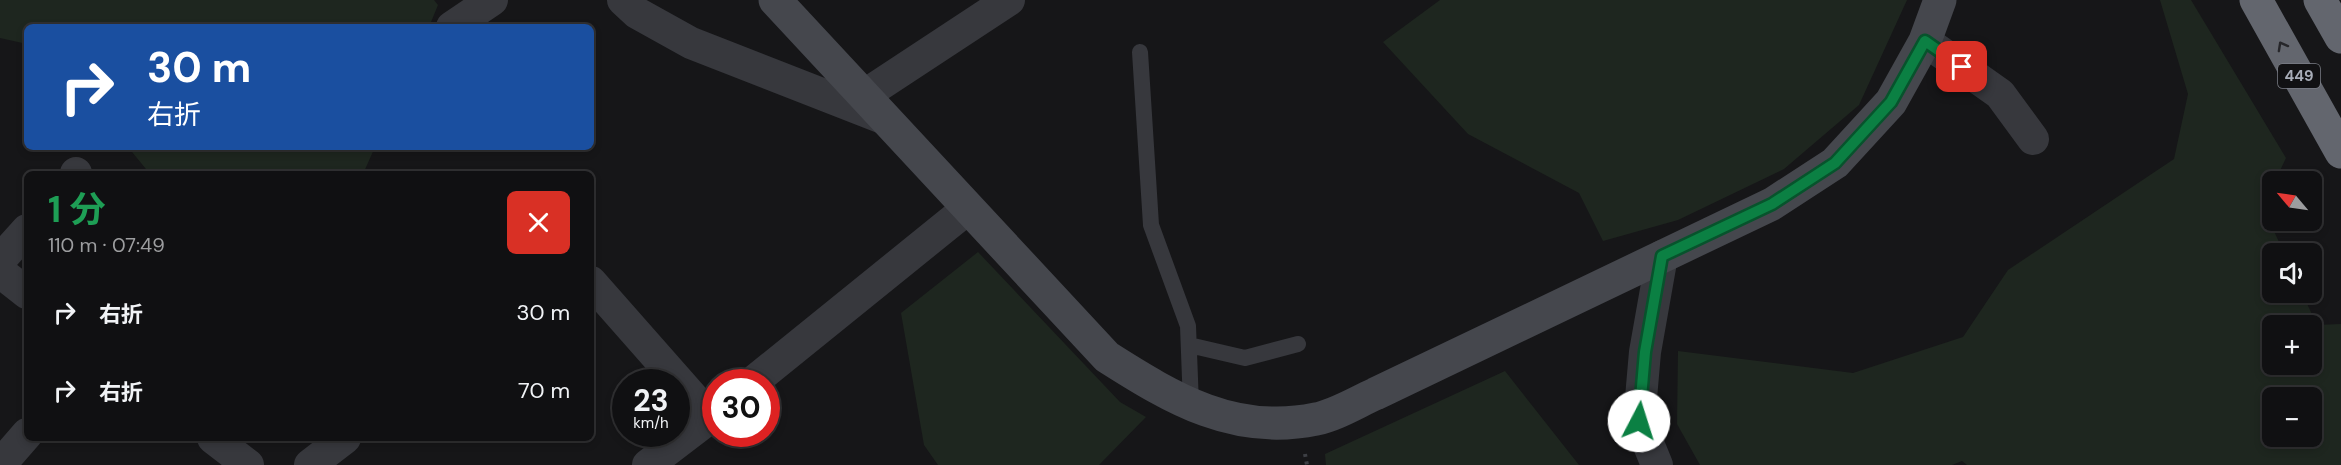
<!DOCTYPE html>
<html lang="ja">
<head>
<meta charset="utf-8">
<style>
  body { margin:0; font-family:"DM Sans","Noto Sans JP",sans-serif; background:#19191b; color:#f1f3f6; height:100vh; display:flex; flex-direction:column; font-size:22px; white-space:nowrap }
  * { box-sizing:border-box; margin:0 }
  p { font-size:20px; color:#9c9d9f }
  .icon { flex:none; width:33px; height:33px; fill:none; stroke:currentColor; stroke-width:2; stroke-linecap:round; stroke-linejoin:round }
  .map { position:relative; flex:1; overflow:hidden }
  .side { position:absolute; left:24px; top:171px; width:570px; height:270px; display:flex; flex-direction:column; background:#101012; border-radius:9px; box-shadow:0 3px 9px #0003,0 0 0 2px #303032 }
  .side>* { flex:none }
  .top-card { position:absolute; left:24px; top:24px; width:570px; height:126px; border-radius:9px; box-shadow:0 3px 9px #0003,0 0 0 2px #303032; background:#1a4fa0; color:#fff; overflow:hidden }
  .needle { width:39px; rotate:299deg }
  .tools { position:absolute; left:2262px; top:171px; display:grid; gap:12px }
  .tools a { display:grid; place-items:center; width:60px; height:60px; border-radius:9px; background:#101012; box-shadow:0 3px 9px #0003,0 0 0 2px #303032; font-size:30px }
  .speed { position:absolute; left:612px; top:369px; display:flex; gap:12px; font-size:30px; font-weight:700; text-align:center }
  .speed>* { display:grid; place-content:center; width:78px; height:78px; border-radius:50%; background:#101012; box-shadow:0 3px 9px #0003,0 0 0 2px #303032; line-height:1 }
  .speed small { font-size:15px; font-weight:400 }
  .speed .limit { border:9px solid #d22; background:#fff; color:#111 }
  .pin { position:absolute; display:grid; place-items:center; width:51px; height:51px; color:#fff; margin:-26px; border-radius:12px; box-shadow:0 3px 9px #0006 }
  .me { position:absolute; width:66px; margin:-33px; rotate:5deg; stroke-linejoin:round; filter:drop-shadow(0 0 4px #0008) }
  .turn { display:flex; align-items:center; gap:21px; height:126px; padding:0 24px; font-size:27px }
  .turn .icon { width:78px; height:78px; stroke-width:2.5 }
  .turn b { display:block; font-size:42px; line-height:51px }
  .round { display:grid; place-items:center; flex:none; width:63px; height:63px; border-radius:9px; background:#19191b }
  .head { display:flex; align-items:center; justify-content:space-between; height:102px; padding:0 24px }
  h1 { font-size:36px; font-weight:700; line-height:45px; color:#1e9e55 }
  ul { padding:0; list-style:none }
  li { display:flex; align-items:center; gap:18px; height:78px; padding:0 24px }
  li div { flex:1 }
  li b { display:block; font-size:22px }
  li em { font-style:normal }
  .map>svg:first-child { display:block }
  .green { fill:#1e261f; fill-rule:evenodd }
  .lines { fill:none; stroke-linecap:round; stroke-linejoin:round }
  .path { stroke:#3d3f44; stroke-width:4; stroke-dasharray:3 4.5; stroke-linecap:butt }
  .lane { stroke:#37383d; stroke-width:16 }
  .street { stroke:#37383d; stroke-width:32 }
  .secondary { stroke:#45474d; stroke-width:33 }
  .highway { stroke:#63666e; stroke-width:33 }
  .oneway { stroke:#26262a }
  .route-casing { stroke:#07532c; stroke-width:15 }
  .route { stroke:#0b8043; stroke-width:10 }
  .labels { text-anchor:middle; stroke-width:6; stroke-linejoin:round; paint-order:stroke }
  .shield { fill:#111113; stroke:#7b7e86; stroke-width:1.5 }
  .shield-label { font-size:15px; font-weight:bold; fill:#a8adb8 }
</style>
</head>
<body>
<div class="map">
<svg width="2341" height="465" viewBox="0 0 2341 465">
  <rect width="100%" height="100%" fill="#161618"/>
  <path class="green" d="M0,0H434L438,5L429,27H27V44L0,38Z
    M1440,0H1907L1859,105L1784,169L1678,220L1603,241L1579,193L1468,134L1383,42Z
    M2160,0H2191L2286,158L2275,181L2272,182L2263,207L2284,253L2272,254V292L2302,293L2317,325L2341,324V465H1967L1962,461L1952,465H1700L1677,424L1678,351L1853,373L1963,337L2008,270L2174,159L2188,94ZM2272,326H2312V364H2272ZM2272,398H2312V436H2272Z
    M128,147H375L363,174H150Z
    M978,252L1120,402L1146,417L1099,465H938L924,445L901,313Z
    M1505,371L1579,465H1326L1325,454Z"/>
  <g class="lines">
    <path class="path" d="M1305,454L1307,465"/>
    <path class="lane" d="M1140,52L1151,225L1188,326L1191,405
      M1189,345L1245,358L1298,344"/>
    <path class="street" d="M623,0L637,13L691,43L883,118
      M452,27L492,0
      M1925,41L2000,94L2033,139
      M863,96L1009,0
      M76,174V173
      M0,260L27,230
      M0,272L27,293
      M591,282L710,417
      M753,382L967,209
      M213,438L248,465
      M0,465L27,434
      M310,465L345,438
      M648,465L716,413
      M1657,465L1639,421L1645,352L1662,256"/>
    <path class="secondary" d="M775,0L1107,357C1173,399 1235,436 1316,419C1336,415 1357,402 1375,394L1772,204L1835,163L1891,102L1925,41L1940,0"/>
    <path class="highway" d="M2256,0L2341,152
      M2320,0L2341,37"/>
  </g>
  <defs><path id="oneway-chevron" d="M-2-3.5L2.5 0L-2 3.5" fill="none" stroke-width="1.6" stroke-linecap="round" stroke-linejoin="round" transform="scale(1.5)"/></defs>
  <use class="oneway" href="#oneway-chevron" transform="translate(2282 46) rotate(-119)"/>
  <g class="lines">
    <defs>
      <path id="route" d="M1639,421L1645,352L1662,256L1772,204L1835,163L1891,102L1925,41L1962,67"/>
    </defs>
    <use href="#route" class="route-casing"/>
    <use href="#route" class="route"/>
  </g>
  <g class="labels">
    <rect class="shield" x="2278" y="64" width="42" height="24" rx="4.5"/>
    <g class="shield-label">
      <text x="2299" y="81">449</text>
    </g>
  </g>
</svg>
<div class="tools">
<a><svg class="needle" viewBox="-14 -14 28 28"><path d="M0-13l5 13h-10z" fill="#e53935"/><path d="M0 13l5-13h-10z" fill="#9c9d9f"/></svg></a>
<a><svg class="icon" aria-label="sound" viewBox="0 0 24 24"><path d="M4 9h4l5-4v14l-5-4H4zM17 9q2 3 0 6"/></svg></a>
<a>+</a>
<a>−</a>
</div>
<div class="speed"><div>23<small>km/h</small></div><div class="limit">30</div></div>
<div class="pin" style="left:1962px;top:67px;background:#d93025"><svg class="icon" aria-label="arrive" viewBox="0 0 24 24"><path d="M6 21V4h12l-3 4 3 4H6"/></svg></div>
<svg class="me" style="left:1639px;top:421px" viewBox="-20 -20 40 40"><circle r="19" fill="#fff"/><path d="M0-13L10 11 0 6-10 11z" fill="#0b8043"/></svg>
<div class="top-card">
<div class="turn"><svg class="icon" aria-label="right" viewBox="0 0 24 24"><path d="M7 20v-9h11M14 6l5 5-5 5"/></svg><div><b>30 m</b>右折</div></div>
</div>
<section class="side">
<div class="head"><div><h1>1 分</h1><p>110 m · 07:49</p></div><a class="round" style="background:#d93025;color:#fff"><svg class="icon" aria-label="close" viewBox="0 0 24 24"><path d="M6 6l12 12M18 6L6 18"/></svg></a></div>
<ul>
<li><svg class="icon" aria-label="right" viewBox="0 0 24 24"><path d="M7 20v-9h11M14 6l5 5-5 5"/></svg><div><b>右折</b></div><em>30 m</em></li>
<li><svg class="icon" aria-label="right" viewBox="0 0 24 24"><path d="M7 20v-9h11M14 6l5 5-5 5"/></svg><div><b>右折</b></div><em>70 m</em></li>
</ul>
</section>
</div>
</body>
</html>
